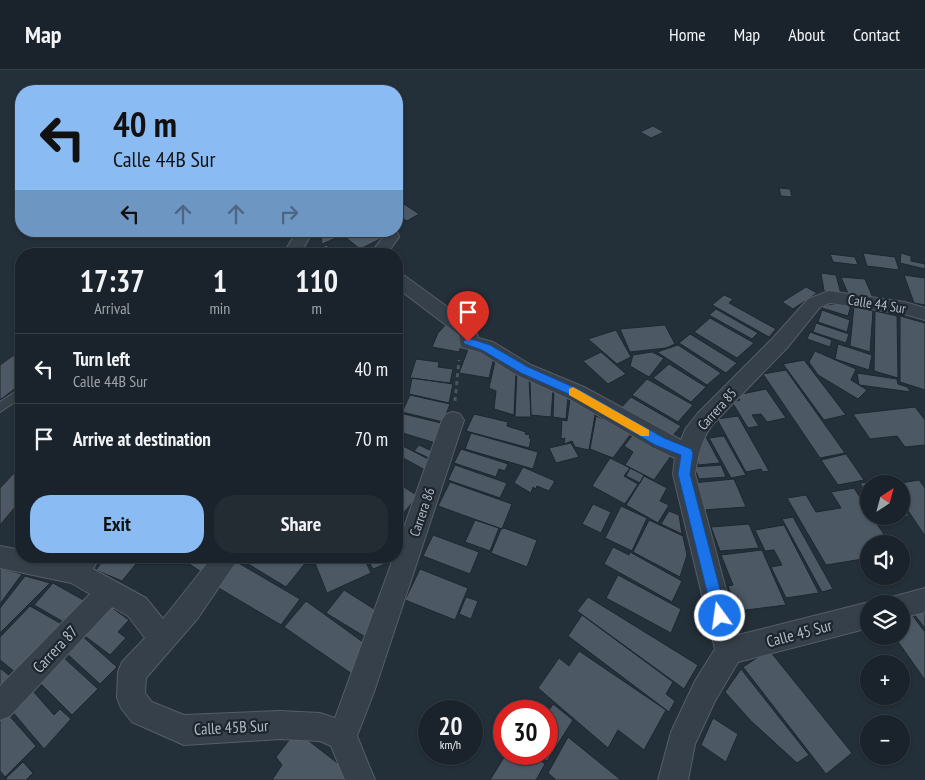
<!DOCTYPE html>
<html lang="en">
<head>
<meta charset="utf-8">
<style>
  body { margin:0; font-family:"PT Sans Narrow",sans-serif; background:#232b33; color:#f1f3f6; height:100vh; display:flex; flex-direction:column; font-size:19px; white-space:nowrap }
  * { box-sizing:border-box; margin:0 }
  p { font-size:16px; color:#9fa4a9 }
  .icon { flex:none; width:28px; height:28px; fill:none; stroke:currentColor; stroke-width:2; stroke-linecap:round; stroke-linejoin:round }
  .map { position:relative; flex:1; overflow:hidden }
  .drawer { position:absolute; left:15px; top:178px; width:388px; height:315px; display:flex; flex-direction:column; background:#1a232b; border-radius:20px; box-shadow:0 1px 4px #0004,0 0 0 1px #384047 }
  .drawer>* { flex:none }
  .banner { position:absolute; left:15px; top:15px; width:388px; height:152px; border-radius:20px; box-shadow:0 1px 4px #0004,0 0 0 1px #384047; background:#8abcf3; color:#111; overflow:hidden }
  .needle { width:32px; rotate:36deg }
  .tools { position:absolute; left:860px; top:405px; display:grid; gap:10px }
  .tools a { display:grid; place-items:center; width:50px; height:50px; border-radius:50%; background:#1a232b; box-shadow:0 1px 4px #0004,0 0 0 1px #384047; font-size:25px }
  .speed { position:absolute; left:418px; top:630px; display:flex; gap:10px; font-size:25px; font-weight:700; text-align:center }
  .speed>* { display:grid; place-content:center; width:65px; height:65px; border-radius:50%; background:#1a232b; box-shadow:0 1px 4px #0004,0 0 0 1px #384047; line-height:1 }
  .speed small { font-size:12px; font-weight:400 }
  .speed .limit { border:8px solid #d22; background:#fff; color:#111 }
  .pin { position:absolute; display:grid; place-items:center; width:42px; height:42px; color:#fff; margin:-51px -21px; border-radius:50% 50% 50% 0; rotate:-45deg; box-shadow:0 0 5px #0007 }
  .pin .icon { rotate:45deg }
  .me { position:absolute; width:55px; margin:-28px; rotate:346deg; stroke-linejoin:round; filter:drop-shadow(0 0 4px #0008) }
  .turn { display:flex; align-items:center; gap:18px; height:105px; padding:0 15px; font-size:22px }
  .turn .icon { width:65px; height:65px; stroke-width:2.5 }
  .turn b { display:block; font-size:35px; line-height:42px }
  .lanes { display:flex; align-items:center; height:48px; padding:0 15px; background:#0003; justify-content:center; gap:25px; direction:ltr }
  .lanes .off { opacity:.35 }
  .eta { display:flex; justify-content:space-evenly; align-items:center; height:85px; text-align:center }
  .eta b { font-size:30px; font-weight:600; line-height:35px }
  .primary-button { display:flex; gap:10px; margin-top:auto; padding:10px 15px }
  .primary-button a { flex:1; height:58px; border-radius:20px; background:#8abcf3; color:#111; font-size:20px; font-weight:600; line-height:58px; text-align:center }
  .primary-button a+a { background:#232b33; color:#f1f3f6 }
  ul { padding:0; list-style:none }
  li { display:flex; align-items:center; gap:15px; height:70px; padding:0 15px; border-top:1px solid #384047 }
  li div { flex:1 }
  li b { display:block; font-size:19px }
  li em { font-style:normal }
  header { display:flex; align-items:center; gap:30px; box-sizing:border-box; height:70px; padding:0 25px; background:#1a232b; border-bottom:1px solid #384047 }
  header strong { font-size:24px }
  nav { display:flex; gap:28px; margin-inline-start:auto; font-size:18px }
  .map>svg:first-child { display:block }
  .building { fill:#4c5965; stroke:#1e2730 }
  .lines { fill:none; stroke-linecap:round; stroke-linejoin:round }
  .service-casing { stroke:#555e67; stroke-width:2 }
  .minor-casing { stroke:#555e67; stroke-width:2 }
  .path { stroke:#455959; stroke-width:3; stroke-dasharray:4 4; stroke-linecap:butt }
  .service { fill:#36404a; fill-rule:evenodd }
  .minor { fill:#36404a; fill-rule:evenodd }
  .route { fill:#1a73e8; stroke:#114b97 }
  .slow { fill:#f59e0b }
  .labels { text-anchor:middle; stroke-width:4.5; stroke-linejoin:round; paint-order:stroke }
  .street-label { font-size:14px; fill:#b2bbc6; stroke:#1c252e }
  .near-street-label { font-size:16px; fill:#b2bbc6; stroke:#1c252e }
</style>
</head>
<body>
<header>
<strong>Map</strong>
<nav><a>Home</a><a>Map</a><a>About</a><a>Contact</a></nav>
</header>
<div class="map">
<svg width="925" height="710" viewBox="0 0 925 710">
  <rect width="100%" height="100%" fill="#232f39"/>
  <path class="building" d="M653,56L664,62L651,68L640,62Z
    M779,118L790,119L792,127L781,126Z
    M404,134L419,144L407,151L396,144V139Z
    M352,161L322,174L321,166L307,162Z
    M354,161H377L384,167L360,179L344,166Z
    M327,175L334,184H310L308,182Z
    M863,183L895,187L899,200L867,196Z
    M901,183L911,186V191L925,194V199L900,193Z
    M830,184L855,187L858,195L833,192Z
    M821,203L836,205L841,224L824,221Z
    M904,205L925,208V235L914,233Z
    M841,207L865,209L873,228L849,226Z
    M806,217L817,223L793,239L782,232Z
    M724,225L733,229L729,233L776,259L769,267L712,235Z
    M840,234L851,235L848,246L822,238L825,235Z
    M854,236L873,241L870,282L850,276Z
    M716,239L758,263L752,269L709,245Z
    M822,240L850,250L847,262L818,252Z
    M875,241L897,246L898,308L874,301Z
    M900,246L925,253V320L900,312Z
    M710,248L754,273L737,288L694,262Z
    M449,251L466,262L459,282L432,277L438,263Z
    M816,253L849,264L846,273L813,262Z
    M665,255L675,274L666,278L630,282L620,259Z
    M616,260L631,287L617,294L588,269Z
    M810,262L832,270L830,277L807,269Z
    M396,263L402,264L398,276H403L399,286L396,285Z
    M690,264L737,293L726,303L679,273Z
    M470,274L495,283L489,308L459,303Z
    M838,274L872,285L869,300L835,289Z
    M678,275L721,303L707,315L657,282Z
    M21,280V314L0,330V295Z
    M815,281L856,299L851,310L867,320L858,329L818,305L809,292Z
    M601,282L626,304L608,314L583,291Z
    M652,282L664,288L649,307L630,296L633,285Z
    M496,287L516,299L514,345L494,339L496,321L489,318Z
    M416,289L439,292L438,297L453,299L450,313L410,308Z
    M804,290L846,345L824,350L783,294Z
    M669,294L706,317L691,332L653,308Z
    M786,300L845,383L820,388L763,304Z
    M517,301L529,309L531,347H515Z
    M857,303L897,309L898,314L907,317L911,322L859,315Z
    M412,308L453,314L449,333L409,324Z
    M647,309L693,335L678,352L632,325Z
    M530,310L553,320L551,347L531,345Z
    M554,319L568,326L566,349L553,347Z
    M766,319L786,348L767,352L761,344L752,345L759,356L748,358L732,332L740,330L737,325Z
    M410,325L450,334L443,352L402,342Z
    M631,327L681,356L670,369L619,340Z
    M570,329L596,339L589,380L575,377L572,371L564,374L565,368L561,369L562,350L567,351Z
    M915,337L925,350V375L905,377L897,366L870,369L853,344Z
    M404,344L445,354L439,374L396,361Z
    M474,344L508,352L507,356L526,362L525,364L530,365L529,368L531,369L529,378L466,361Z
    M596,346L633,361L613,388L590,379Z
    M738,346L769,401L763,402L761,399L746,402L717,349Z
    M635,362L673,383L654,410L625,395L633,382L624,376Z
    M471,363L538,382L533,399L465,379Z
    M724,366L746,405L731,408L709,368Z
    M706,367L720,393L698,395L696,374Z
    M571,373L579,387L556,393L549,378Z
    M419,375L436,383L431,389L414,381Z
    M403,376L432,391L425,400L396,384Z
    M461,379L502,392L508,394L505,401L499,399L496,407L454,393Z
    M846,384L864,410L838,415L821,390Z
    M610,388L630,398L624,406L638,414L625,434L592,416Z
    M455,395L507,413L500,428L448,410Z
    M721,395L726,407L699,409L694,397Z
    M523,397L555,411L549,421L537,416L536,419L533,417L531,423L514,413Z
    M630,398L644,405L640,413L626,406Z
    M16,401L21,402V430L0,455V418Z
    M644,406L667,418L660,431L669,435L658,453L626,435Z
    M734,409L746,437L703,440L692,413Z
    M886,410L889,414H869V428L860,413Z
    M919,410L925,418V466L901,430V414H895Z
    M396,412L418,426L400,447L396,444Z
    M450,412L512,434L502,459L438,436Z
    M854,418L869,441V446H872L890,474H869V488L826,495L787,428L806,425L816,442L841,438L831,422Z
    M901,433L909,446L899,447L901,446Z
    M593,434L611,442L601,463L582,454Z
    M621,436L647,448L632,481L605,468Z
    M669,441L679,445L682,464L661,454Z
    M793,447L833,519L822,522L782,449Z
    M396,448L413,459L400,475L396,473Z
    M475,450L499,458L490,481L465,472Z
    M649,450L683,466L687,485L680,507L633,482Z
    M749,454L759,478L720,481L711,457Z
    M784,455L819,523L786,528L771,497L782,495L774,480L765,481L755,460Z
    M504,458L537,470L527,497L491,483L501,459Z
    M433,465L479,482L470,504L423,486Z
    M613,477L629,485L630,482L682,511L672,532L604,494Z
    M762,480L786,535L738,541L728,516L733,515L721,485Z
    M106,486H133L140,489L122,511L96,500Z
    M178,486H215L201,502Z
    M235,486H300L307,491L286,517Z
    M316,486H363L371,503L327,523L313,488Z
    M366,486H396L400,488L373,499Z
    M235,491L300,529L281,555L217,517Z
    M0,498L22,504L0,534Z
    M420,499L468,518L455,550L405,530Z
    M618,505L681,539L671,563L606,528Z
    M25,506L50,513L0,563V538Z
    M53,513L87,532L67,554L34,535Z
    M344,520L382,544L372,571L326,543Z
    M466,527L478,531L471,549L459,544Z
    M588,527L698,595L684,619L577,541Z
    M306,531L367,575L352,604L284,557Z
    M108,535L129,550L118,562L126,568L110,585L81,563Z
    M30,536L65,556L20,606L0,590V567Z
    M925,539V558L913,543Z
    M909,541L925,562V610L894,566H901V543Z
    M582,545L673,612L666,624L675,631L669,642L568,566Z
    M81,565L117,597L100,614L64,581Z
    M769,580L852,683L826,704L743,597Z
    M579,581L666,640L644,680L618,660L608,678L538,618L559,588L569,596Z
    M63,587L98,619L72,645L38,611Z
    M0,598L15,610L0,626Z
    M741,599L809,685L797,693L751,651L725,622Z
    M33,621L54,645L60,639L71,649L44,679L11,640Z
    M553,634L573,650L547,691L538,684H546V645Z
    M6,642L36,676L5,707L0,701V647Z
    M713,648L738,664L726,692L701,675Z
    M296,661L349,702L344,710H272L282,695L276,687Z
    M568,667L621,710H556L548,703Z
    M506,684H532L545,694L536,710H490Z
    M23,692L33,703L26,710H7L6,708Z"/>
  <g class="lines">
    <defs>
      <path id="service" d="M21,318V328L0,342V332Z"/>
      <path id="minor" d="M396,158L399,167L387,184H370L383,167L382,161H396Z
        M297,161H313L300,184H283Z
        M396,202L402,204L475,257L478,268L493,272L531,295L584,317L681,370L686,358L698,343L773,268L808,229L829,221L905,232L925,238V250L904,244L830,233L820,237L787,278L712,355C701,371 698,385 695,404L738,565L869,532L873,534H869V558L738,592L715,631L695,674L688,710H658L671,662L695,611L715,579L673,404L675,388L652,377L570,329L517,305L480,282L461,277L459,265L396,217Z
        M453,342L460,344L464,350L374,622L357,666L375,710H345L331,676L320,671L280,669L184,675L132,652L121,638L117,628L118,602L122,592L145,568L128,546L112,537L10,646L0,650V616L90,524L71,513L0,498V476L21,480V486H54L70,489L72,486H100L93,499L146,528L163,549L213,486H240L198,548L146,608L145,623L152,632L184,645L280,641L320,643L335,648L394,486H396V480L442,350L446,344Z
        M925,518V542L901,548V534H889L892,527Z"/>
    </defs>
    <use href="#service" class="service-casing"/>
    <use href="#minor" class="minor-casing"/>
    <path class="path" d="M455,331L459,290"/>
    <use href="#service" class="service"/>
    <use href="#minor" class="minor"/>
  </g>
  <path class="route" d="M468,268L490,275L528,297L580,320L664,368L691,379L693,383L690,404L727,546L725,551L720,553L715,551L713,546L678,404L681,385L655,375L573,326L521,303L482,280L465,274L463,272Z"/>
  <path class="slow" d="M573,317L649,360V366H641L569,325V319Z"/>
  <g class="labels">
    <g class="street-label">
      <text transform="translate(877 234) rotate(9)" y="5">Calle 44 Sur</text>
      <text transform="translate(717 339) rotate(-48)" y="5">Carrera 85</text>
      <text transform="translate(422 442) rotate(-71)" y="5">Carrera 86</text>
    </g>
    <g class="near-street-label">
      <text transform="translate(799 563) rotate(-15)" y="6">Calle 45 Sur</text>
      <text transform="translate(55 579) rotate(-47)" y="6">Carrera 87</text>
      <text transform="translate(231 657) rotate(-3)" y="6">Calle 45B Sur</text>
    </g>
  </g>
</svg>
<div class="tools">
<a><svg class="needle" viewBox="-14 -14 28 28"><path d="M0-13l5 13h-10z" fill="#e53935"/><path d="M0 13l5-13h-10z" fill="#9fa4a9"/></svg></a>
<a><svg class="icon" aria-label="sound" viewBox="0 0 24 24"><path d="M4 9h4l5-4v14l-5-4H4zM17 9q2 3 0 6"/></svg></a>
<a><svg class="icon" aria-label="layers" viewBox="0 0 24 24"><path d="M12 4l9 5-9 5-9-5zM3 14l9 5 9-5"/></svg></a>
<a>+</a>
<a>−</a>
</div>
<div class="speed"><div>20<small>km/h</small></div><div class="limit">30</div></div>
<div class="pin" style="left:468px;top:272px;background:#d93025"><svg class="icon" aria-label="arrive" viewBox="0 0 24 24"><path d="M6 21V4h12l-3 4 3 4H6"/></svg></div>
<svg class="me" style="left:720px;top:546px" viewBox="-20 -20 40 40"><circle r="17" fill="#1a73e8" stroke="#fff" stroke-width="3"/><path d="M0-11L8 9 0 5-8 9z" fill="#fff"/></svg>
<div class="banner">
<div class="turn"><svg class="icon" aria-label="left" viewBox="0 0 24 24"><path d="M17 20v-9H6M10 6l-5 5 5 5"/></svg><div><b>40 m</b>Calle 44B Sur</div></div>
<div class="lanes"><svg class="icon" aria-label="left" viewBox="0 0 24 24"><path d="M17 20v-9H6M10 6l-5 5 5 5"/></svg><svg class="icon off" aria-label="ahead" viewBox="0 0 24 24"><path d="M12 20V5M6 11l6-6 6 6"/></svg><svg class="icon off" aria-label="ahead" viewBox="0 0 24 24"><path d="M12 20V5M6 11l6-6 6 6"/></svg><svg class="icon off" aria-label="right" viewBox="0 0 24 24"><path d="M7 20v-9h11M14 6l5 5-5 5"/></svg></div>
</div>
<section class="drawer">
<div class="eta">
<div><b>17:37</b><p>Arrival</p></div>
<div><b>1</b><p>min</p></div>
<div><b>110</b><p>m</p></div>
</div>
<ul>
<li><svg class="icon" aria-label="left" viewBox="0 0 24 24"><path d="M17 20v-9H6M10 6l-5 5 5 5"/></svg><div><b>Turn left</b><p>Calle 44B Sur</p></div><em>40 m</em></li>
<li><svg class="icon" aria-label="arrive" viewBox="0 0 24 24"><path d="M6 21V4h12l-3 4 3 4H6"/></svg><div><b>Arrive at destination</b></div><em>70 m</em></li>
</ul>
<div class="primary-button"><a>Exit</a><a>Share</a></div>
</section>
</div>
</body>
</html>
